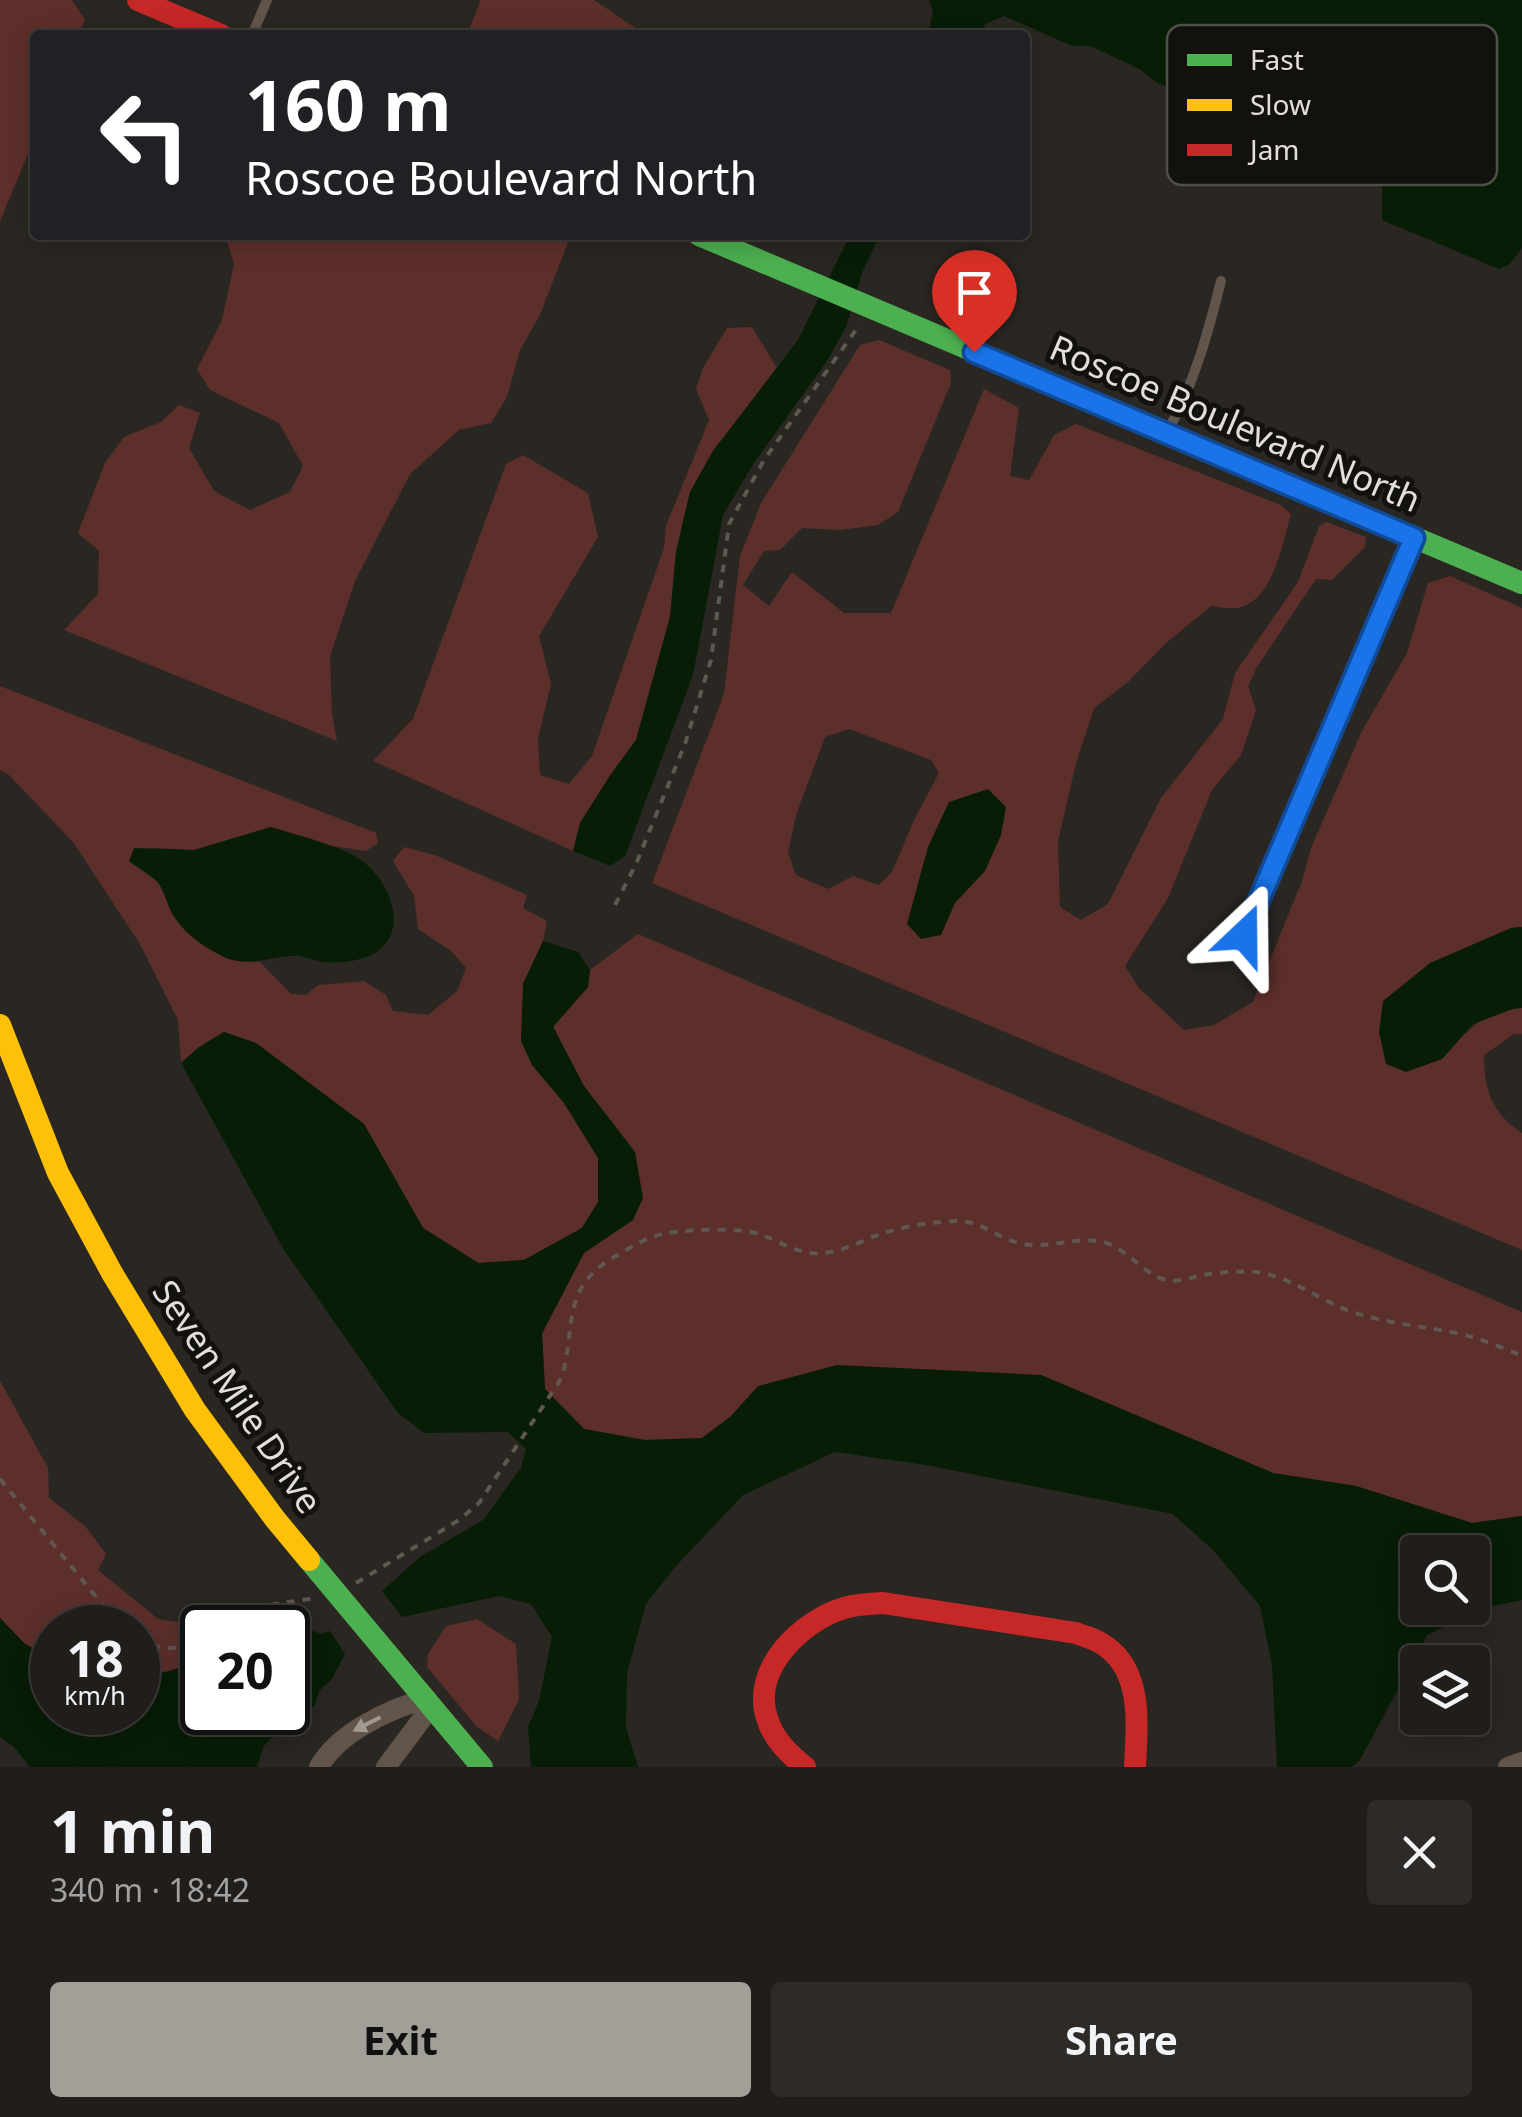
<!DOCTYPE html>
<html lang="en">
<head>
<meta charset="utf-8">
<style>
  body { margin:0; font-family:"Noto Sans",sans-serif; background:#2d2a27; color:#f1f3f6; height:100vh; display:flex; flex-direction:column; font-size:38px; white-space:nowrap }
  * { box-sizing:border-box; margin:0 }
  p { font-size:32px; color:#a2a2a2 }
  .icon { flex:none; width:55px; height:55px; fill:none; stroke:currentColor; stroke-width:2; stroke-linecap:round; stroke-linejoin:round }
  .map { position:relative; height:1767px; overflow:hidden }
  .sheet { display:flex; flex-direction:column; background:#201d1a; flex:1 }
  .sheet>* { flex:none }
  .banner { position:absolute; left:30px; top:30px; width:1000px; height:210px; border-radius:10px; box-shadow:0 5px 25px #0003,0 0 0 2px #3d3b39; background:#202124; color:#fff; overflow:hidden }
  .fabs { position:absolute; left:1400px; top:1535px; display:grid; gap:20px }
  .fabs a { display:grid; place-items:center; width:90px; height:90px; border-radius:10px; background:#201d1a; box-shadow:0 5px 25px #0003,0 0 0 2px #3d3b39; font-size:50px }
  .speed { position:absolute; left:30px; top:1605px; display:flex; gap:20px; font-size:50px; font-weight:700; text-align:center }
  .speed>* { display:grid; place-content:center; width:130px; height:130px; border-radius:50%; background:#201d1a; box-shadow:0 5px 25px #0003,0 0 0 2px #3d3b39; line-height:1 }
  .speed small { font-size:25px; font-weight:400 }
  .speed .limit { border:5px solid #111; border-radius:15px; background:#fff; color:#111 }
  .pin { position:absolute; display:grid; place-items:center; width:85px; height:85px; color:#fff; margin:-102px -42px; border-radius:50% 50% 50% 0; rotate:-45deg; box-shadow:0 0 10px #0007 }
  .pin .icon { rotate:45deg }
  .me { position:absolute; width:110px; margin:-55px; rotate:23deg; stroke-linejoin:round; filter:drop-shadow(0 0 8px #0008) }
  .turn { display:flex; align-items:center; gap:35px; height:210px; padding:0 50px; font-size:45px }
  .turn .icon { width:130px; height:130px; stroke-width:2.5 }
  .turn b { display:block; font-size:70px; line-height:85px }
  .round { display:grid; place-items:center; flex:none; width:105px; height:105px; border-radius:10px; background:#2d2a27 }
  .summary { display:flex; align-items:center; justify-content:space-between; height:170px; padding:0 50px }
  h1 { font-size:60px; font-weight:700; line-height:75px }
  .action { display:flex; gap:20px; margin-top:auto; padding:20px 50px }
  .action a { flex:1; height:115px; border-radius:10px; background:#a29f99; color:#111; font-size:40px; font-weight:700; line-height:115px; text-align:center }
  .action a+a { background:#2d2a27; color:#f1f3f6 }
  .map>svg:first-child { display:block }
  .green { fill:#5d2f2b; fill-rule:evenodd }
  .water { fill:#071d06; fill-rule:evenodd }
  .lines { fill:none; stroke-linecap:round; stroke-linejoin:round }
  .path { stroke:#605750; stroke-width:4; stroke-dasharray:8 8; stroke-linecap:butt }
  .lane { stroke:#61544b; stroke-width:10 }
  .street { stroke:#61544b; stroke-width:20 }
  .fast { stroke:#4caf50; stroke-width:22 }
  .slow { stroke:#ffc107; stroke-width:22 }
  .jam { stroke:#c62828; stroke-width:22 }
  .oneway { fill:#a29a92 }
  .route-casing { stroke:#114b97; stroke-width:25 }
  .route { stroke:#1a73e8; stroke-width:18 }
  .labels { text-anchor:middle; stroke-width:10; stroke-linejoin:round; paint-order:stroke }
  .street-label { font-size:35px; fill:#e2dfd9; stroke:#13110d }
  .key { fill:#13110d; stroke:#514f4a; stroke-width:2.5 }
  .key-label { font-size:28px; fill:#e2dfd9 }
</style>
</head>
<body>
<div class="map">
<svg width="1522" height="1767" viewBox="0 0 1522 1767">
  <rect width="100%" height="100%" fill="#2a2722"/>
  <path class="green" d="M0,0H72L85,20L78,35H35V137L0,221Z
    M481,0H594L643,33L642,35H467Z
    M225,235H571L539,317L520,350L507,397L491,423L459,430L410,474L355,581L330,656L332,714L337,741L64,630L98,594L99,551L78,533L105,463L124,437L161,422L179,405L200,413L189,448L214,491L250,510L290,492L303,466L279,423L210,390L197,369L222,320L234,264Z
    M752,327L777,368L713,451L690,492L676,552L670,617L636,740L611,774L580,823L573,851L373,761L413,719L506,464L523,455L588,493L598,537L539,636L551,684L538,738L540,775L569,784L592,756L664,548L666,526L709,420L696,389L703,368L727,328Z
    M879,340L950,370L951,383L898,512L878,525L840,530L802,528L780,550L764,551L743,585L769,606L792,572L844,613H891L984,389L1019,408L1010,476L1029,480L1054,435L1076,424L1281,505L1291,514C1282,544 1273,603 1236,608C1228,609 1219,607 1211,606L1165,644L1128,682L1094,708L1076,763L1058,841L1060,907L1081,920L1108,904L1161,798L1223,719L1235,673L1298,582L1319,526L1327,522L1366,537L1365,547L1332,580L1316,579L1257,667L1248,686L1256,710L1241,755L1212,790L1168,898L1125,966L1139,988L1184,1030L1214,1025L1253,1002L1302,881L1311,848L1362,731L1407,653L1428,583L1450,576L1522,608V927L1511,928L1442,1059C1465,1033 1484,1009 1522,1008V1034H1514L1484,1055C1484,1091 1492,1113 1522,1133V1250L652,883L724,694L740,556L761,503L860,345ZM849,729L931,760L939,773L915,818L892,872L879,885L853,876L828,889L796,875L788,853L796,815L825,737Z
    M0,686L376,833L378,843L366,851L326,845L271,827L194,850L151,848L129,861L159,883L173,916L227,959L260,962L291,994L306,995L318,985L364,981L386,995L393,1011L428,1015L457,991L466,968L451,951L418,929L414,896L393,861L404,847L435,855L527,895L523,908L547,921L543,941L523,984L532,1065L564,1103L598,1158V1202L582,1228L524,1260L479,1263L423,1228L364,1124L256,1043L224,1032L199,1047L181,1063L178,1020L140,944L73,842L9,775L0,770Z
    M638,934L1522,1312V1516L1472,1523L1356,1486L1273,1473L1041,1375L759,1386L730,1417L702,1438L645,1440L584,1429L545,1389L542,1334L584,1253L633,1220L635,1152L584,1086L553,1026L588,987L590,970Z
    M0,1381L48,1468L49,1498L85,1526L106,1554L98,1570L158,1619L191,1624L238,1613L260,1624L255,1627L202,1628V1660C180,1668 161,1674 138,1675V1628H52V1658L25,1644L0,1618Z
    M477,1619L516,1644L519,1699L498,1741L476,1726L427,1667L428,1654L446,1626Z"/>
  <path class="water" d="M929,0H1522V248L1509,265L1499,269L1382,220V169L1295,125L1248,109L1225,113L1156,82L1141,70L1091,46H1072L1004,16L985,24L982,35H928L933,11Z
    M850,235H880L862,273L846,327L827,361L754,463L723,515L693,675L625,856L610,866L573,851L580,823L611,774L636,740L670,617L676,552L690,492L713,451L798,340Z
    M988,789L1006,807L1001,835L985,871L955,903L941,935L921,939L907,924L928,847L949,802Z
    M271,827C299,836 332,843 358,858C394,881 415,945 360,959C345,963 329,964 314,960C310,959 303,956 299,956C274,954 252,969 224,957C203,947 183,933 172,913C167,904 165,892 159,884C153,875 138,868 129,861L134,848L194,850Z
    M1522,927V1008L1513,1009L1473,1024L1442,1059L1406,1072L1386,1064L1379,1032L1383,1001L1430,963L1511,928Z
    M543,941L578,952L590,970L588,987L553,1027L584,1086L635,1152L643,1198L633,1220L584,1253L542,1333L545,1389L584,1429L645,1440L702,1438L730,1417L758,1386L837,1365L1041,1375L1273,1473L1356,1486L1472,1523L1522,1516V1600L1479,1609L1427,1635L1360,1760L1352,1767H1277L1272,1665L1260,1606L1214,1551L1173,1514L926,1465L835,1452L743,1495L676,1566L646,1604L627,1673L626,1728L638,1767H531L528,1727L539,1701L552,1637L531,1604L499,1596L402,1617L382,1591L420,1557L483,1520L521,1468L526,1449L508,1432L424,1433L398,1413L284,1250L181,1063L199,1047L224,1032L256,1043L364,1124L423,1228L478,1263L524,1260L582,1228L598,1202V1158L564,1103L532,1065L521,1041L523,984ZM1472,1552V1608H1418V1552Z
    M0,1618L25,1644L52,1658V1712H138V1675L168,1672L202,1660V1712H288V1628L255,1627C279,1614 298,1625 321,1634L330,1631L345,1654L332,1679L319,1691L315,1705L310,1710L295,1714L288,1720L264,1746L257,1767H30L14,1747L0,1737Z"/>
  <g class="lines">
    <path class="path" d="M615,905L636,864L685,744L711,660L729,524L764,460L860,324
      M0,1479L110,1614L124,1628
      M356,1583L459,1520L479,1503L559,1382C577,1343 559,1297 602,1265C613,1257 642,1240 655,1236C675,1229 739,1227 760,1234C781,1242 800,1256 824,1253C844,1251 863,1240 881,1234C905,1226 931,1222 956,1221C980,1220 997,1238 1019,1243C1050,1251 1079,1233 1109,1244C1129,1252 1147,1276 1166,1280C1178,1283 1192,1277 1203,1275C1219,1272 1240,1271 1256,1272C1289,1276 1316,1298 1347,1310C1384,1324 1426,1326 1465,1335C1484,1340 1504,1348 1522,1356
      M229,1628L269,1605L315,1598
      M138,1638C159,1653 179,1649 202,1640"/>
    <path class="lane" d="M252,35L267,0
      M1167,432C1194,385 1208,333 1221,281
      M1243,935L1414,538"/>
    <path class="street" d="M319,1767C338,1733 390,1708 427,1699L422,1719L386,1767
      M1508,1767L1522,1762"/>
    <path class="fast" d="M699,235L1522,583
      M309,1560L482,1767"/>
    <path class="slow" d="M0,1025L58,1173L112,1273L195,1410L275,1519L309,1560"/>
    <path class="jam" d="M138,0L221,35
      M805,1767C789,1754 773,1739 767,1718C751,1669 801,1621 844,1608C857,1604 870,1604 883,1603L1076,1633C1083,1636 1092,1638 1099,1642C1144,1667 1137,1723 1135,1767"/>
  </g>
  <defs><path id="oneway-solid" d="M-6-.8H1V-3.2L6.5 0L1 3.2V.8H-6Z" transform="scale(2.5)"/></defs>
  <use class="oneway" href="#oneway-solid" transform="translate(367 1724) rotate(153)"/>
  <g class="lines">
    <defs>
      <path id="route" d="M974,352L1414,538L1244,935"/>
    </defs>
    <use href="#route" class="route-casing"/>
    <use href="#route" class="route"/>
  </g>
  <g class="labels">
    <g class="street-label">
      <text transform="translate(1235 424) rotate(23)" y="12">Roscoe Boulevard North</text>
      <text transform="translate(237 1397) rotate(56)" y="12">Seven Mile Drive</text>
    </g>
  </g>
  <rect x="1167" y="25" width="330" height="160" rx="15" class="key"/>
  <rect x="1187" y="54" width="45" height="12" fill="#4caf50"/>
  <rect x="1187" y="99" width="45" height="12" fill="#ffc107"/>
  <rect x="1187" y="144" width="45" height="12" fill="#c62828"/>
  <g class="key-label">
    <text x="1250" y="70">Fast</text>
    <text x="1250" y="115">Slow</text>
    <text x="1250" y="160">Jam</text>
  </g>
</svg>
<div class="fabs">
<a><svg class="icon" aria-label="search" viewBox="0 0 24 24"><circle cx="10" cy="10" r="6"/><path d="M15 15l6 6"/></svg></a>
<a><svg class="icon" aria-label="layers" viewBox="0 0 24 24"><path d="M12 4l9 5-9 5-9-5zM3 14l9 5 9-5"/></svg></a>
</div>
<div class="speed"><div>18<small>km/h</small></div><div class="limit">20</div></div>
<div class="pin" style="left:974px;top:352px;background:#d93025"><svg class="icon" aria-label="arrive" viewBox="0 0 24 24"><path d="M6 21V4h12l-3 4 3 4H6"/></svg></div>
<svg class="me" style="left:1244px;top:935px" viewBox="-20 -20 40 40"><path d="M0-17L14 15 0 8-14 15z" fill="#1a73e8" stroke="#fff" stroke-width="4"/></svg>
<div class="banner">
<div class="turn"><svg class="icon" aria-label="left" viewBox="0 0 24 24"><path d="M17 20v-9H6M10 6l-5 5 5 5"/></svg><div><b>160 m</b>Roscoe Boulevard North</div></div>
</div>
</div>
<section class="sheet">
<div class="summary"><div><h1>1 min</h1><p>340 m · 18:42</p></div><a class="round"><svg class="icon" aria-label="close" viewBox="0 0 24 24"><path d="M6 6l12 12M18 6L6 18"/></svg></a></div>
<div class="action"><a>Exit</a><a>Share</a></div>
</section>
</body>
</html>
